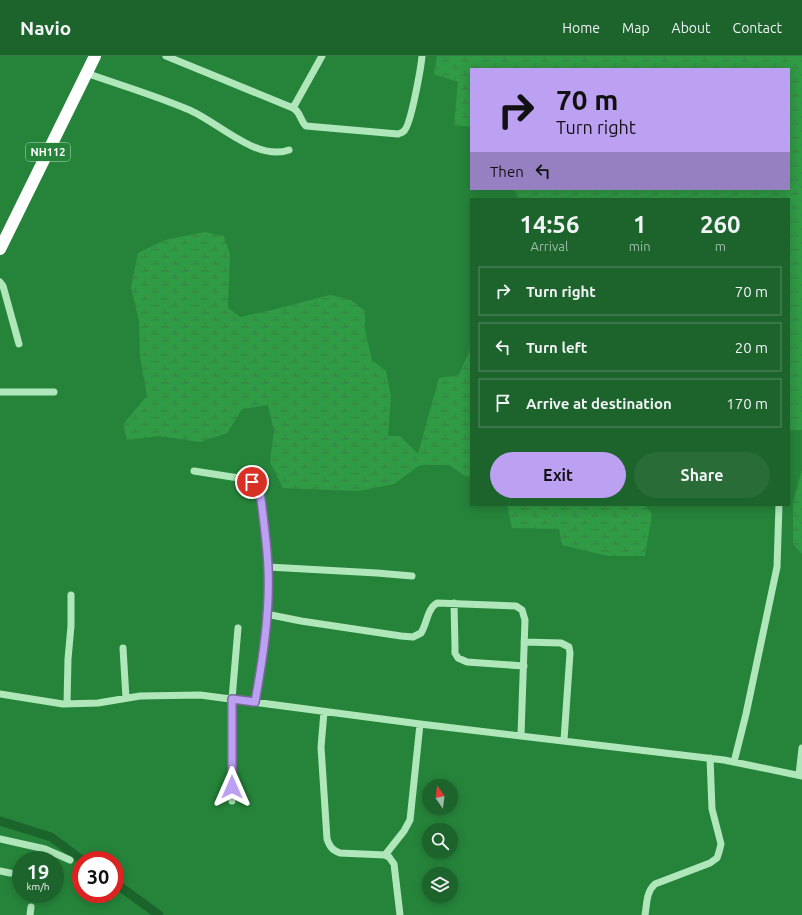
<!DOCTYPE html>
<html lang="en">
<head>
<meta charset="utf-8">
<style>
  body { margin:0; font-family:Ubuntu,sans-serif; background:#296c38; color:#f1f3f6; height:100vh; display:flex; flex-direction:column; font-size:15px; white-space:nowrap }
  * { box-sizing:border-box; margin:0 }
  p { font-size:13px; color:#a0bca9 }
  .icon { flex:none; width:22px; height:22px; fill:none; stroke:currentColor; stroke-width:2; stroke-linecap:round; stroke-linejoin:round }
  .map { position:relative; flex:1; overflow:hidden }
  .side { position:absolute; left:470px; top:142px; width:320px; height:308px; display:flex; flex-direction:column; background:#1c632c; border-radius:0px; box-shadow:0 2px 10px #0003 }
  .side>* { flex:none }
  .guide { position:absolute; left:470px; top:12px; width:320px; height:122px; border-radius:0px; box-shadow:0 2px 10px #0003; background:#bca0f2; color:#111; overflow:hidden }
  .needle { width:26px; rotate:346deg }
  .controls { position:absolute; left:422px; top:723px; display:grid; gap:8px }
  .controls a { display:grid; place-items:center; width:36px; height:36px; border-radius:50%; background:#1c632c; box-shadow:0 2px 10px #0003; font-size:20px }
  .speed { position:absolute; left:12px; top:795px; display:flex; gap:8px; font-size:20px; font-weight:700; text-align:center }
  .speed>* { display:grid; place-content:center; width:52px; height:52px; border-radius:50%; background:#1c632c; box-shadow:0 2px 10px #0003; line-height:1 }
  .speed small { font-size:10px; font-weight:400 }
  .speed .limit { border:6px solid #d22; background:#fff; color:#111 }
  .pin { position:absolute; display:grid; place-items:center; width:34px; height:34px; color:#fff; margin:-17px; border:2px solid #fff; border-radius:50%; box-shadow:0 1px 4px #0007 }
  .me { position:absolute; width:44px; margin:-22px; rotate:0deg; stroke-linejoin:round; filter:drop-shadow(0 0 3px #0008) }
  .turn { display:flex; align-items:center; gap:14px; height:84px; padding:0 20px; font-size:18px }
  .turn .icon { width:52px; height:52px; stroke-width:2.5 }
  .turn b { display:block; font-size:28px; line-height:34px }
  .then { display:flex; align-items:center; height:38px; padding:0 20px; background:#0003; gap:8px; font-size:15px }
  .eta { display:flex; justify-content:space-evenly; align-items:center; height:68px; text-align:center }
  .eta b { font-size:24px; font-weight:700; line-height:28px }
  .button { display:flex; gap:8px; margin-top:auto; padding:8px 20px }
  .button a { flex:1; height:46px; border-radius:24px; background:#bca0f2; color:#111; font-size:16px; font-weight:700; line-height:46px; text-align:center }
  .button a+a { background:#296c38; color:#f1f3f6 }
  ul { padding:0; list-style:none }
  li { display:flex; align-items:center; gap:12px; height:50px; margin:0 8px 6px; padding:0 12px; border:2px solid #3a7748; border-radius:0px }
  li div { flex:1 }
  li b { display:block; font-size:15px }
  li em { font-style:normal }
  header { display:flex; align-items:center; gap:24px; box-sizing:border-box; height:56px; padding:0 20px; background:#1c632c; border-bottom:1px solid #3a7748 }
  header strong { font-size:19px }
  nav { display:flex; gap:22px; margin-inline-start:auto; font-size:14px }
  .map>svg:first-child { display:block }
  .wetland { fill:url(#wetland-marsh) }
  .lines { fill:none; stroke-linecap:round; stroke-linejoin:round }
  .canal { stroke:#1b642b; stroke-width:9 }
  .minor { stroke:#afe7ba; stroke-width:7 }
  .highway { stroke:#fff; stroke-width:12 }
  .route-casing { stroke:#7a689d; stroke-width:10 }
  .route { stroke:#bca0f2; stroke-width:7 }
  .labels { text-anchor:middle; stroke-width:4; stroke-linejoin:round; paint-order:stroke }
  .shield { fill:#26843a; stroke:#bedac4; stroke-width:1 }
  .shield-label { font-size:11px; font-weight:bold; fill:#fff }
</style>
</head>
<body>
<header>
<strong>Navio</strong>
<nav><a>Home</a><a>Map</a><a>About</a><a>Contact</a></nav>
</header>
<div class="map">
<svg width="802" height="859" viewBox="0 0 802 859">
  <defs>
    <pattern id="wetland-marsh" width="20" height="14" patternUnits="userSpaceOnUse"><rect width="20" height="14" fill="#309b45"/><path d="M1 5h8M5 5V1M11 12h8M15 12V8" fill="none" stroke="#3a7f47"/></pattern>
  </defs>
  <rect width="100%" height="100%" fill="#26843a"/>
  <path class="wetland" d="M437,0H802V374H789V143H519L512,133H789V13H471V71L454,69L458,26L434,18Z
    M205,176L224,180L230,198L228,252L240,261L272,254L330,239L351,244L365,255V274L372,304L386,315L391,340L388,380H400L418,398L439,322L459,319L471,291V421L465,420L449,409H420L394,428L359,435L283,432L270,406L274,375L268,349L242,353L227,377L200,386L158,380L127,384L123,368L147,340L140,301L139,265L131,231L138,197L165,184Z
    M802,414V498L793,488V446Z
    M507,449H645L652,458L645,500H608L562,489L559,473L512,472Z"/>
  <g class="lines">
    <path class="canal" d="M0,765L51,781L82,804
      M115,827L159,859"/>
    <path class="minor" d="M166,0L293,52C301,56 300,65 306,70L398,78C400,77 402,77 404,75C411,69 421,11 422,0
      M86,17C120,29 154,39 187,53C216,64 256,106 289,94
      M293,52L322,0
      M0,226L3,230L19,288
      M0,336H54
      M194,415L245,423C253,426 256,429 260,435C263,461 267,486 268,512C270,556 262,602 255,646
      M268,511L377,517L412,520
      M454,547L455,591V597L458,602L467,606L524,610
      M266,558L301,565L401,580L413,581L421,577C427,568 427,553 437,547L516,550L522,554L525,564L521,679
      M524,586L561,587L569,591L570,597L564,684
      M123,592L126,642
      M0,638L63,648L98,647L140,640L200,639L420,668L724,704L802,720
      M67,648L68,603L71,570V539
      M324,656L321,691L327,783C330,791 332,794 340,797L385,799L389,801L394,808L400,859
      M734,706L746,658L777,511L779,449
      M799,719L802,692
      M232,745V643L238,572
      M0,783L45,793L70,804
      M385,799L404,775L410,764L420,668
      M0,815L10,817
      M30,859L31,851
      M645,859C647,848 646,836 655,828L710,807L717,802L719,796L721,788L712,753L710,702"/>
    <path class="highway" d="M0,193L95,0"/>
  </g>
  <g class="lines">
    <defs>
      <path id="route" d="M232,731V643L255,646C263,602 270,556 268,512C267,486 263,461 260,435L257,430L252,426"/>
    </defs>
    <use href="#route" class="route-casing"/>
    <use href="#route" class="route"/>
  </g>
  <g class="labels">
    <rect class="shield" x="26" y="87" width="44" height="18" rx="3"/>
    <g class="shield-label">
      <text x="48" y="100">NH112</text>
    </g>
  </g>
</svg>
<div class="controls">
<a><svg class="needle" viewBox="-14 -14 28 28"><path d="M0-13l5 13h-10z" fill="#e53935"/><path d="M0 13l5-13h-10z" fill="#a0bca9"/></svg></a>
<a><svg class="icon" aria-label="search" viewBox="0 0 24 24"><circle cx="10" cy="10" r="6"/><path d="M15 15l6 6"/></svg></a>
<a><svg class="icon" aria-label="layers" viewBox="0 0 24 24"><path d="M12 4l9 5-9 5-9-5zM3 14l9 5 9-5"/></svg></a>
</div>
<div class="speed"><div>19<small>km/h</small></div><div class="limit">30</div></div>
<div class="pin" style="left:252px;top:426px;background:#d93025"><svg class="icon" aria-label="arrive" viewBox="0 0 24 24"><path d="M6 21V4h12l-3 4 3 4H6"/></svg></div>
<svg class="me" style="left:232px;top:731px" viewBox="-20 -20 40 40"><path d="M0-17L14 15 0 8-14 15z" fill="#bca0f2" stroke="#fff" stroke-width="4"/></svg>
<div class="guide">
<div class="turn"><svg class="icon" aria-label="right" viewBox="0 0 24 24"><path d="M7 20v-9h11M14 6l5 5-5 5"/></svg><div><b>70 m</b>Turn right</div></div>
<div class="then">Then<svg class="icon" aria-label="left" viewBox="0 0 24 24"><path d="M17 20v-9H6M10 6l-5 5 5 5"/></svg></div>
</div>
<section class="side">
<div class="eta">
<div><b>14:56</b><p>Arrival</p></div>
<div><b>1</b><p>min</p></div>
<div><b>260</b><p>m</p></div>
</div>
<ul>
<li><svg class="icon" aria-label="right" viewBox="0 0 24 24"><path d="M7 20v-9h11M14 6l5 5-5 5"/></svg><div><b>Turn right</b></div><em>70 m</em></li>
<li><svg class="icon" aria-label="left" viewBox="0 0 24 24"><path d="M17 20v-9H6M10 6l-5 5 5 5"/></svg><div><b>Turn left</b></div><em>20 m</em></li>
<li><svg class="icon" aria-label="arrive" viewBox="0 0 24 24"><path d="M6 21V4h12l-3 4 3 4H6"/></svg><div><b>Arrive at destination</b></div><em>170 m</em></li>
</ul>
<div class="button"><a>Exit</a><a>Share</a></div>
</section>
</div>
</body>
</html>
